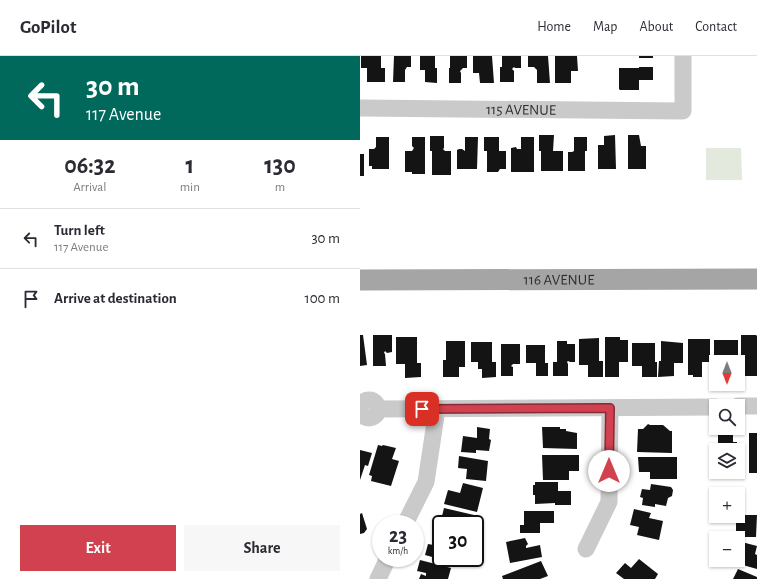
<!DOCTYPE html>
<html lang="en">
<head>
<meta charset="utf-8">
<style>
  body { margin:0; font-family:"Alegreya Sans",sans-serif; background:#f7f7f7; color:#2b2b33; height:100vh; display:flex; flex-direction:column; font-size:15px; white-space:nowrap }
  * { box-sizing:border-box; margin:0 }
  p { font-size:13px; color:#7c7c81 }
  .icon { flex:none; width:22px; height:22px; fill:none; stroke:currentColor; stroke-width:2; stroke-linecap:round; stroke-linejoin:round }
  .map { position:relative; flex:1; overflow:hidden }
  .drawer { display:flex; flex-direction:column; background:#fff; width:360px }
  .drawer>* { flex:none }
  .guide { background:#00695c; color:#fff; overflow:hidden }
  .needle { width:26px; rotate:180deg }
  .tools { position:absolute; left:349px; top:299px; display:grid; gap:8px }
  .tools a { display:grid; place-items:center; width:36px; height:36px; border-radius:0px; background:#fff; box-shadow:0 1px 3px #0004; font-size:20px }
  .speed { position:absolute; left:12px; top:459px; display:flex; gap:8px; font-size:20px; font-weight:700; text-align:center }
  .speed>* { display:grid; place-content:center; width:52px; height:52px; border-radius:50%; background:#fff; box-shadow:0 1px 3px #0004; line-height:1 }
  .speed small { font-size:10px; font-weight:400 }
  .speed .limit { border:2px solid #111; border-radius:6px; background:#fff; color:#111 }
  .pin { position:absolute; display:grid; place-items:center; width:34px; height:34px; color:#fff; margin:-17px; border-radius:8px; box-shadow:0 2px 6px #0006 }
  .me { position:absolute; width:44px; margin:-22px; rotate:0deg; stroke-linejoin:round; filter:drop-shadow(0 0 3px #0008) }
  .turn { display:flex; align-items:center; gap:14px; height:84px; padding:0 20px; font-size:18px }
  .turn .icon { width:52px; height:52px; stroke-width:2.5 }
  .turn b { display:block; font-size:28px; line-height:34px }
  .eta { display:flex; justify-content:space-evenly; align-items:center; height:68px; text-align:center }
  .eta b { font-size:24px; font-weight:700; line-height:28px }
  .action { display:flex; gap:8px; margin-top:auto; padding:8px 20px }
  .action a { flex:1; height:46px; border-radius:0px; background:#d2414f; color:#fff; font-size:16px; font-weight:700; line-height:46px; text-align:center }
  .action a+a { background:#f7f7f7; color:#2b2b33 }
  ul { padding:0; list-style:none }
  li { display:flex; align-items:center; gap:12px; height:60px; padding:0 20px; border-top:1px solid #e1e1e2 }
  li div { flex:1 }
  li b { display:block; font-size:15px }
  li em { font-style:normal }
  header { display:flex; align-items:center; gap:24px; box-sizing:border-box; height:56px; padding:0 20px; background:#fff; border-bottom:1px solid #e1e1e2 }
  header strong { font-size:19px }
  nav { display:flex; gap:22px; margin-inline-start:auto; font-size:14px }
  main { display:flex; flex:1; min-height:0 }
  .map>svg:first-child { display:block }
  .park { fill:#e3e9dc }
  .building { fill:#141414 }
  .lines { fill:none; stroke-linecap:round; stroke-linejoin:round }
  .minor { stroke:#cacaca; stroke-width:17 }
  .major { stroke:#a5a5a5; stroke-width:21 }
  .route-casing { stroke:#882a33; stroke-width:10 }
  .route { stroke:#d2414f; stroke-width:7 }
  .labels { text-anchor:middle; stroke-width:4; stroke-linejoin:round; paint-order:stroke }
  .street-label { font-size:15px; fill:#2d2d2d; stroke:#fff }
</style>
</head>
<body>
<header>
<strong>GoPilot</strong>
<nav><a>Home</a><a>Map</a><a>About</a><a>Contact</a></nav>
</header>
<main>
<section class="drawer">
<div class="guide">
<div class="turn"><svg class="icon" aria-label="left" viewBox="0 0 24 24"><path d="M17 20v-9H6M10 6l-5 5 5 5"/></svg><div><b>30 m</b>117 Avenue</div></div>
</div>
<div class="eta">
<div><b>06:32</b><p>Arrival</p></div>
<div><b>1</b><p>min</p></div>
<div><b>130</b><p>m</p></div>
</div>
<ul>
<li><svg class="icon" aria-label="left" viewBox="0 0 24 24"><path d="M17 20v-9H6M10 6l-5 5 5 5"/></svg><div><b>Turn left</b><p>117 Avenue</p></div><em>30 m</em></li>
<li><svg class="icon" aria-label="arrive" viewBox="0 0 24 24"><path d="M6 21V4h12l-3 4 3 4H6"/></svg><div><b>Arrive at destination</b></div><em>100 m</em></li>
</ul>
<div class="action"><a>Exit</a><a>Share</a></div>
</section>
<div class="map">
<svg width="397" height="523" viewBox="0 0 397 523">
  <rect width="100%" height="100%" fill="#fff"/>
  <path class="park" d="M346,92H381L382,124H346Z"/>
  <path class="building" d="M1,0H21V12H25V26H7V12H1Z
    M34,0H51V11H47L45,14V26H33Z
    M60,0H75V12H77V27L65,26V14H60Z
    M90,0H107V12H103L100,15L101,17V27H89V12H90Z
    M113,0H132L134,27H120L119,17H113Z
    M142,0H161V12H155L154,11L152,13L154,15V26H140V11H142Z
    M168,0H188L190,27H177V14L174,11H168Z
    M195,0H217L218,15H211V27H195Z
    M279,0H293V2H279Z
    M279,11H293V24H279V34H260L259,33V12H279Z
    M179,79H194L193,95H203V115H181V95H179Z
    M255,79L256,113H238V89H244V80Z
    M268,79H279L281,90H286V113H268Z
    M70,80H84V92L83,93L85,95H91V119H72V95H70Z
    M16,81H29V113H12V110H9V93H14L16,91Z
    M52,81H65V118H52V116H45V95H52L54,92L52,90Z
    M105,81H118L117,113H97V94L99,93H102L105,95Z
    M124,81H139V95H146V113H140L138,116H127V95H124Z
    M161,81H174V116H151V92L156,91L157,93H161Z
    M214,81H227V95H225V115H208V96H212L214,95Z
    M0,98H4V120H0Z
    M0,279H3L7,309L0,310Z
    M13,279H32V296L27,297L25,295L24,297L25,298L26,310H13Z
    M381,279H396L397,280V320H381Z
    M36,281H57V307H61V321L45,322V308H36Z
    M245,281H260V284H268V306H259V321H245Z
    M239,282V305H243V321H228V309H219V283Z
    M328,283H350V306H342V321H333V319H328Z
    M354,284H378V306H356V321H354Z
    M86,285H105V311H99V321H83V304H86Z
    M197,285H207V288H215V306H210L208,305L207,306L208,308V320H193V306H197Z
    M301,285L323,287V307H314V320L298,321L299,305H301Z
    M111,286H132V306H136V321L122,322V313H118V306H111Z
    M272,287H295V306H297V321H282V310H272Z
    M141,288H160V308H153L151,310L153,311V320H141Z
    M166,289H185V307H188V320H176V307H166Z
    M288,368L290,369H303L310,375H312V397L277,396L278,373H283Z
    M117,371L130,373L129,383L131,384L129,395L116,394V397L101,396L103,380L117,382Z
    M182,371H200V373H206V375L217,377V393L183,392Z
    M358,375L373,376V386H377V389H385L384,409H378V394H358Z
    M389,377H397V417H389Z
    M18,389L22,390L23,389L36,392L32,403L39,405L31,430L11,425L12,420L9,419Z
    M0,394L12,397L8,410L5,409L0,424Z
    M182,399H219V415H209V424H183Z
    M99,400L128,405L126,425L106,423L107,413L98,412Z
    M278,401H317V423H290V416H279Z
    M175,426H198V435H211V449H195V447L175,448V439H173V429H175Z
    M103,427L123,432L117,456L84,448L88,434L100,437Z
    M291,428L311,431L313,434L312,440L308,442L306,450L295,448V451L282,449L283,442L280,441L282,433L290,434Z
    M84,452L114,459L112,468H94L81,464Z
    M274,453L291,457L289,462L303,465L299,484L277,479L279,471L270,469Z
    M164,455H194V467H180V477H160V469H164Z
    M2,457L7,473L4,477L0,478V458Z
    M378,459H397L396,481H376V460Z
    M81,482V502H95L94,507L65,499L68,488L79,490L80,487L79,485Z
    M165,482L168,488L166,490V492L180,489L182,501L150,507L146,486Z
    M378,485L397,490L395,498L397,499V513L365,504H378Z
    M279,503L298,518L295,523H264L256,517L265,507L271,512Z
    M60,504L91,512L88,523H59L61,518L66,520V517L57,515Z
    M181,505L188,520L180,523H143L142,520Z
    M378,513L397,521V523H373Z"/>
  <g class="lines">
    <g class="minor">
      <path id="s1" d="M0,52L323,55V0"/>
      <circle cx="9" cy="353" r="9"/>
      <path d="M378,350H397"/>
      <path d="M18,353L356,351"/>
      <path d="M45,468L66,426L77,353"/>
      <path d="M226,493L249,446L250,352"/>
      <path d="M18,523L28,502"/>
    </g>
    <path class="major" id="s2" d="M0,224L397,223"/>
  </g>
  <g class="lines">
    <defs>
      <path id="route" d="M62,353L250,352L249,415"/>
    </defs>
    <use href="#route" class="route-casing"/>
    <use href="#route" class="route"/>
  </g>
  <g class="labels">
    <g class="street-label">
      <text dy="5" stroke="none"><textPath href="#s1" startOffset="161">115 AVENUE</textPath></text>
      <text dy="5" stroke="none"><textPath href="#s2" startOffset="199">116 AVENUE</textPath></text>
    </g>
  </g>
</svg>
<div class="tools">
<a><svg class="needle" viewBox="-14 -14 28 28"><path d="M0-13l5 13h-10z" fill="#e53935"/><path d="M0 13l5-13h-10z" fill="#7c7c81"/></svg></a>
<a><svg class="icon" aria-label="search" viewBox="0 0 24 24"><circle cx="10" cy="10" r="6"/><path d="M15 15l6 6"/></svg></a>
<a><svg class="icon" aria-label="layers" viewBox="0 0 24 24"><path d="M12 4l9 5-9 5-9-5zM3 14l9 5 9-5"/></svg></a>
<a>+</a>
<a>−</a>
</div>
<div class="speed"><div>23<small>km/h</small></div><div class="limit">30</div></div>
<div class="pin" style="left:62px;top:353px;background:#d93025"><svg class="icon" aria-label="arrive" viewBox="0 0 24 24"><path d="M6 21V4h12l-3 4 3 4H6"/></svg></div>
<svg class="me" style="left:249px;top:415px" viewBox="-20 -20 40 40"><circle r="19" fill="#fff"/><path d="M0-13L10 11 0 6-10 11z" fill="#d2414f"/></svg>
</div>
</main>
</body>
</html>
